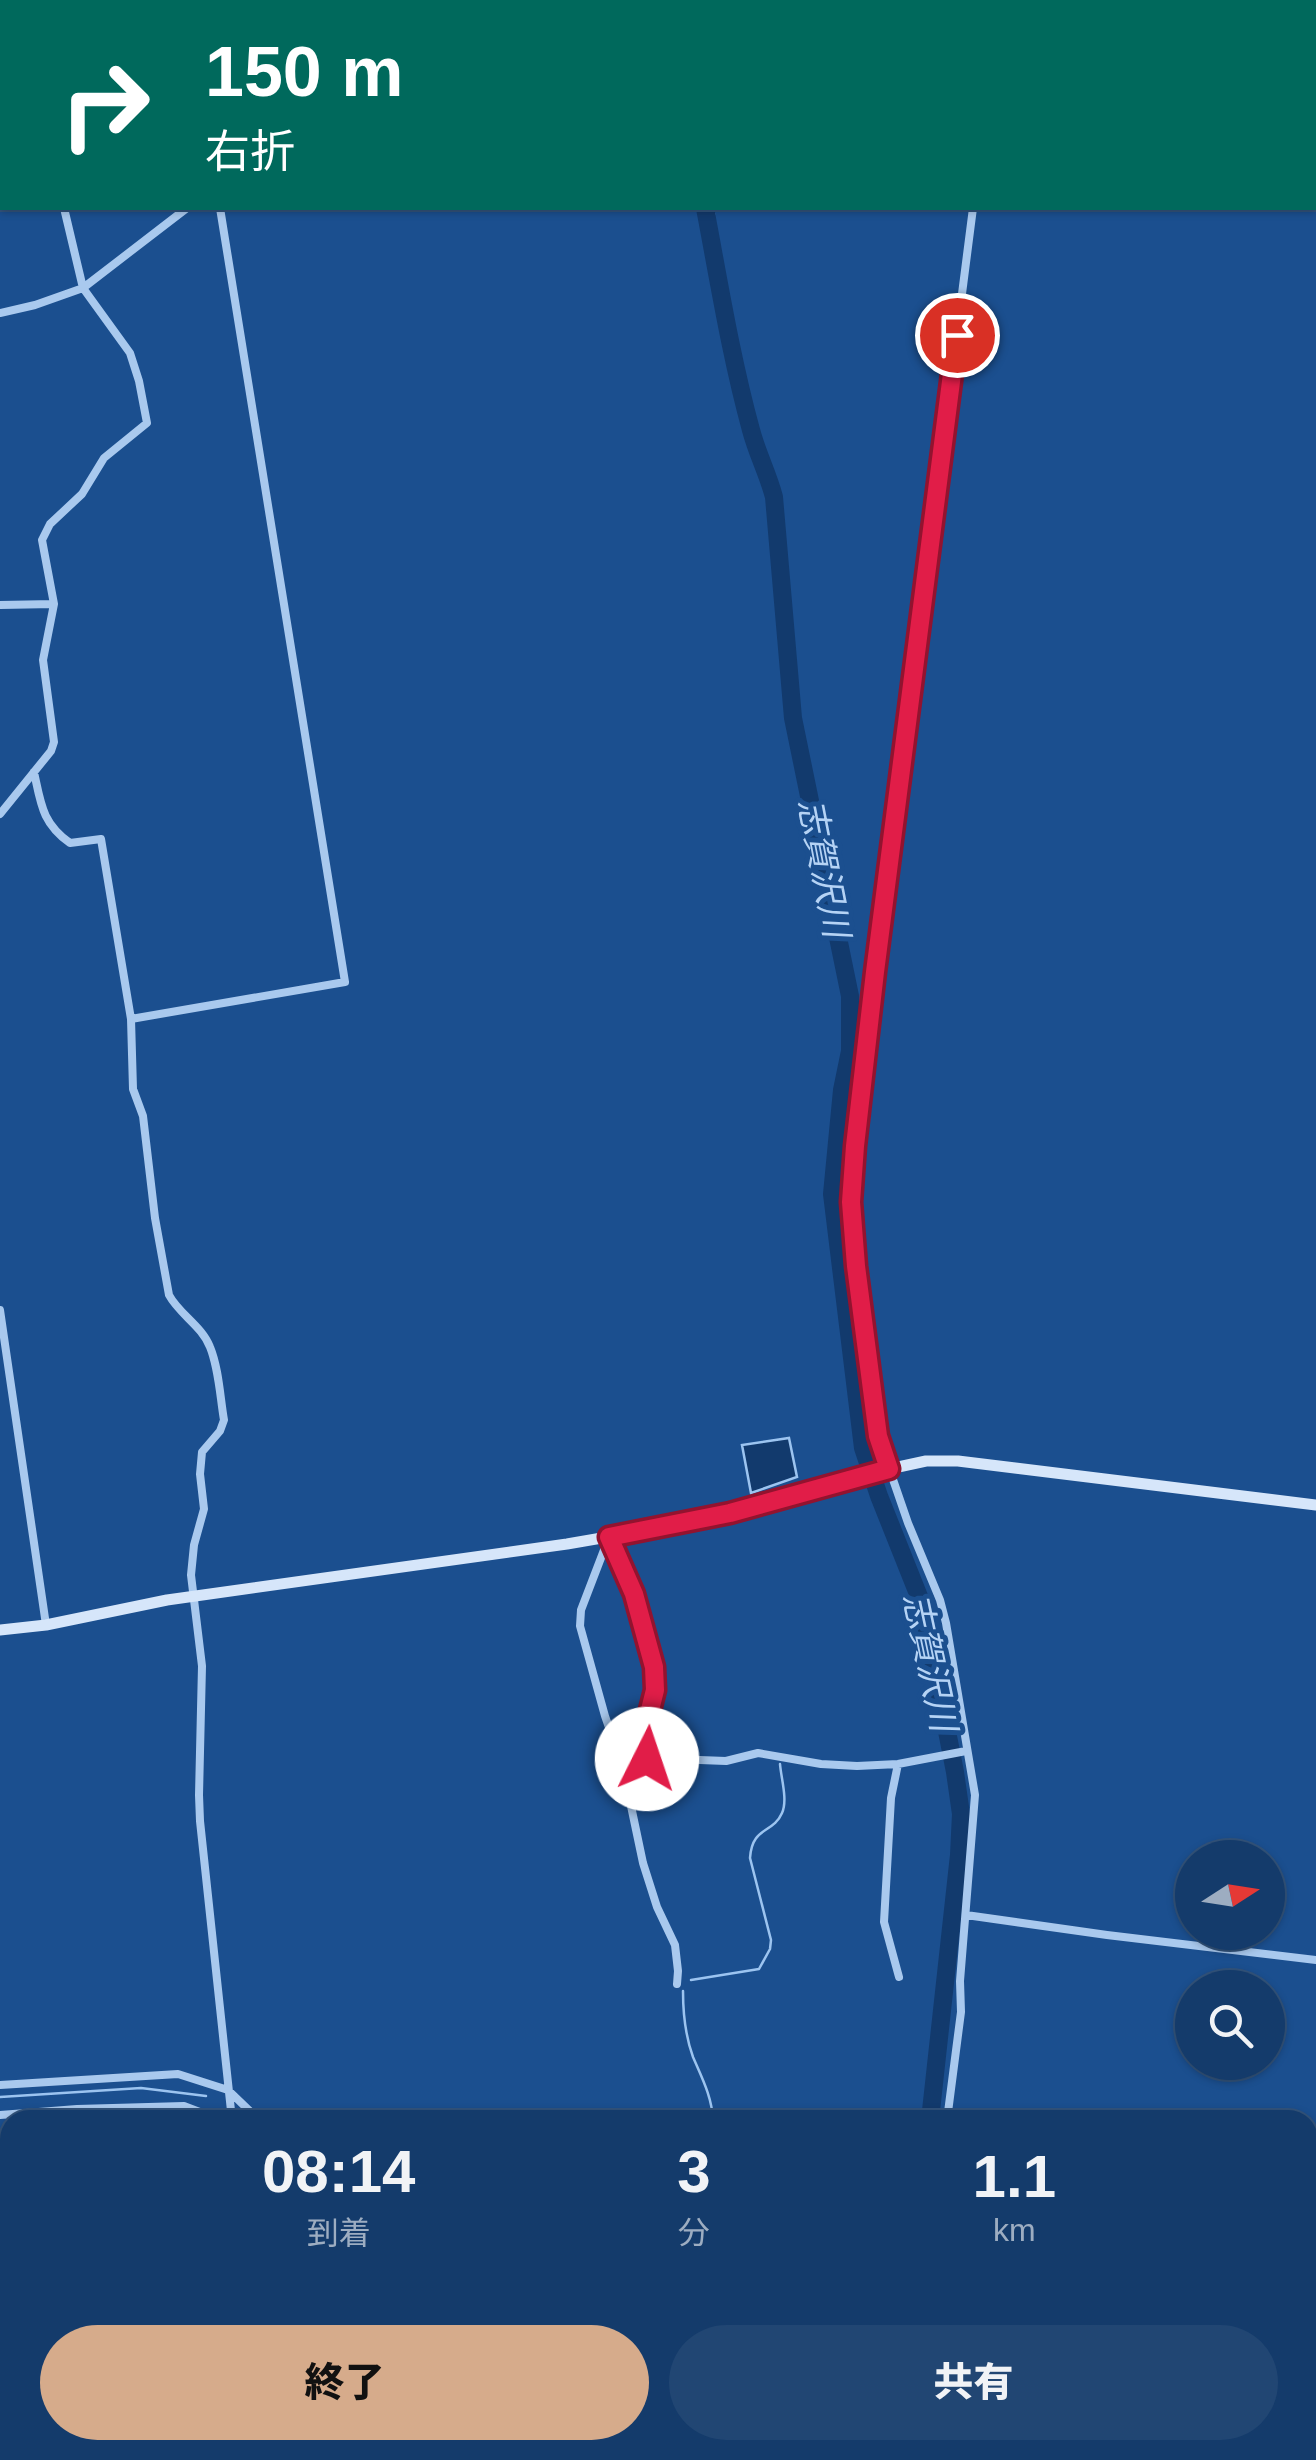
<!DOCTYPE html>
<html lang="ja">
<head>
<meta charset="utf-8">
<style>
  body { margin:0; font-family:Arial,"Noto Sans JP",sans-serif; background:#214673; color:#f1f3f6; height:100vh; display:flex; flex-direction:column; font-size:38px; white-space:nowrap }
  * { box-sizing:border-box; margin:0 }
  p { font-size:32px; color:#9dadc1 }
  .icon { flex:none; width:55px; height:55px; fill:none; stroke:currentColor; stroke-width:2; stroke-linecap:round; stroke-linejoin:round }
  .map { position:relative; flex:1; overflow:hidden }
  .details { position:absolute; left:0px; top:2110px; width:1318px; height:350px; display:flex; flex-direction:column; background:#143b6b; border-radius:30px 30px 0 0; box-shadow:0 2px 8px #0004,0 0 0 2px #33557e }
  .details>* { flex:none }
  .hud { position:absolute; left:0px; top:0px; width:1318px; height:210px; box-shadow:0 2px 8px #0004,0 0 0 2px #33557e; background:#00695c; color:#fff; overflow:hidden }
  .needle { width:65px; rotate:78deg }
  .buttons { position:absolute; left:1175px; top:1840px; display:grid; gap:20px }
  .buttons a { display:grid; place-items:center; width:110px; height:110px; border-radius:50%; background:#143b6b; box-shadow:0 2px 8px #0004,0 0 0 2px #33557e; font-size:50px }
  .pin { position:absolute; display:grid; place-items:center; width:85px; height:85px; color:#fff; margin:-42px; border:5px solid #fff; border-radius:50%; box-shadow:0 2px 10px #0007 }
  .me { position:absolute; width:110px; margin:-55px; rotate:4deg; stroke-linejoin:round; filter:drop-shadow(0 0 8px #0008) }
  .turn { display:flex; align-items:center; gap:35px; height:210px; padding:0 40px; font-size:45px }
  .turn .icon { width:130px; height:130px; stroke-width:2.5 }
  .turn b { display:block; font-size:70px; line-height:85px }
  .eta { display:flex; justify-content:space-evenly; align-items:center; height:170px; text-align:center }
  .eta b { font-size:60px; font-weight:800; line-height:70px }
  .action { display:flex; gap:20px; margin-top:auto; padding:20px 40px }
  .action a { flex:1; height:115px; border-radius:60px; background:#d6ab8b; color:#111; font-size:40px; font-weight:800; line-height:115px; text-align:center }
  .action a+a { background:#214673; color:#f1f3f6 }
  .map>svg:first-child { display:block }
  .water { fill:#123a6d; stroke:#9cc4f0; stroke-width:2.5 }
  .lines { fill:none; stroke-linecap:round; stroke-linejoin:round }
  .stream { stroke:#9cc4f0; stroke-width:2.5 }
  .river { stroke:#123a6d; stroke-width:18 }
  .street { stroke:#a9c9ee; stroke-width:8 }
  .secondary { stroke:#d6e6fa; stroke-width:11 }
  .primary { stroke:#f0f6ff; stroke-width:12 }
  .route-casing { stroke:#92132f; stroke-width:25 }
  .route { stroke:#e11d48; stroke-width:18 }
  .labels { text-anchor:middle; stroke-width:10; stroke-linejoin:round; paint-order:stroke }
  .water-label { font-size:35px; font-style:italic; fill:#b5d3f5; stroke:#1b4f8f }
</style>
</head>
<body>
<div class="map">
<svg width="1316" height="2460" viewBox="0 0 1316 2460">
  <rect width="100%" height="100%" fill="#1b4f8f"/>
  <path class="water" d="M789,1438L797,1477L751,1493L742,1445Z"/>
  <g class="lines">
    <path class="stream" d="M1238,0L1240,2
      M867,2L879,0
      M1315,50H1316
      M725,210L726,208
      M706,214H714
      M691,1980L759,1969L770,1949L771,1940L750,1858C752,1826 773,1834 782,1813C788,1800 781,1778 780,1764
      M683,1991C683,2013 685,2035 693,2057C702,2078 712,2097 713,2120
      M0,2097L141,2088L206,2096
      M1308,2349L1316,2352
      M517,2450L526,2460"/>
    <path class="river" d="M604,0L606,2
      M705,208C719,282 731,357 751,430C757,453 768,474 774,497L793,718L850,996V1051L842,1090L832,1194L863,1448L879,1496L922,1604L955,1772L961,1814L959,1855L930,2120
      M848,2460L853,2450"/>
    <path class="street" d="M186,0V2
      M331,0L332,2
      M584,0L586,2
      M621,0L624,2
      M654,0L656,2
      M802,0L805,2
      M751,2L767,0
      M1000,2V0
      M0,23H2
      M1315,147H1316
      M0,313L35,305L83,288L187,208
      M0,605L54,604
      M34,772C41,804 42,823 70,843L101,839L131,1019L133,1089L143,1116L155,1218L169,1295C179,1314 202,1326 210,1347C219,1369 220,1397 224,1420L220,1431L202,1452L200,1474L204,1509L194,1545L191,1575L202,1666L199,1795L200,1821L232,2120
      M0,814L51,751L54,742L43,660L54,604L42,540L50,524L82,494L104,458L147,423L139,381L130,353L83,288L64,208
      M131,1019L345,982L220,208
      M0,1310L46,1625
      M609,1537L581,1610L580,1626L605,1716L623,1768L643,1863L657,1907L675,1945L678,1971L677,1984
      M609,1537L634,1594L654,1667L655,1690L647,1722V1759
      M620,1757L726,1761L758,1753L821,1764L857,1766L898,1764L966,1751
      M898,1764L891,1798L884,1922L899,1977
      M966,1915L1107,1935L1316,1960
      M0,2085L178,2074L228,2090L259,2120
      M0,2115L77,2109L184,2106L205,2114L213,2120
      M947,2120L961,2012L960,1981L975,1795L946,1623L940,1600L908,1523L878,1436L856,1266L851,1202L855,1146L875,972L973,208
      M1308,2334L1316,2337
      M1308,2361L1316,2364
      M105,2450L106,2460
      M430,2450L432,2460
      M493,2450L502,2460
      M538,2450L546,2460
      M867,2460L871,2450"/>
    <path class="secondary" d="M0,1630L46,1625L167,1600L567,1544L671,1526L730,1513L889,1469L926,1461H958L1316,1505"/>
    <path class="primary" d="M30,0L65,2
      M824,2L833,0"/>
  </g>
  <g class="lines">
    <defs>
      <path id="route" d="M647,1759V1722L655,1690L654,1667L634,1594L609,1537L730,1513L889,1469L878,1436L856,1266L851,1202L855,1146L875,972L957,335"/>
    </defs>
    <use href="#route" class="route-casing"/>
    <use href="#route" class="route"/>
  </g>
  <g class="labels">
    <g class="water-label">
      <text transform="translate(824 868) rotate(79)" y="12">志賀沢川</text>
      <text transform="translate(930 1662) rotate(78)" y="12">志賀沢川</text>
    </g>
  </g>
</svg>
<div class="buttons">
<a><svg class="needle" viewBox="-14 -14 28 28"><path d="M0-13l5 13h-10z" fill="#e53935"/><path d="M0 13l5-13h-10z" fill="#9dadc1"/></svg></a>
<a><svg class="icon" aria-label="search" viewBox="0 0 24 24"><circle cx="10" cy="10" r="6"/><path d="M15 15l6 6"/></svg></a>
</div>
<div class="pin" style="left:957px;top:335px;background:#d93025"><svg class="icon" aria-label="arrive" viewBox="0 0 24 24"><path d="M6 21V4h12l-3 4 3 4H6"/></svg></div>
<svg class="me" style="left:647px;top:1759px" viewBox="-20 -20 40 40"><circle r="19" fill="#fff"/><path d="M0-13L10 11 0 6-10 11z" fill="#e11d48"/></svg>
<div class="hud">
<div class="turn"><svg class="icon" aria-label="right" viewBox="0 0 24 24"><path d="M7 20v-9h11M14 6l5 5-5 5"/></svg><div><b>150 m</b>右折</div></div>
</div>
<section class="details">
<div class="eta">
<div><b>08:14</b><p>到着</p></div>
<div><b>3</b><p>分</p></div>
<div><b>1.1</b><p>km</p></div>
</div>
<div class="action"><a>終了</a><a>共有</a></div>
</section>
</div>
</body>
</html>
